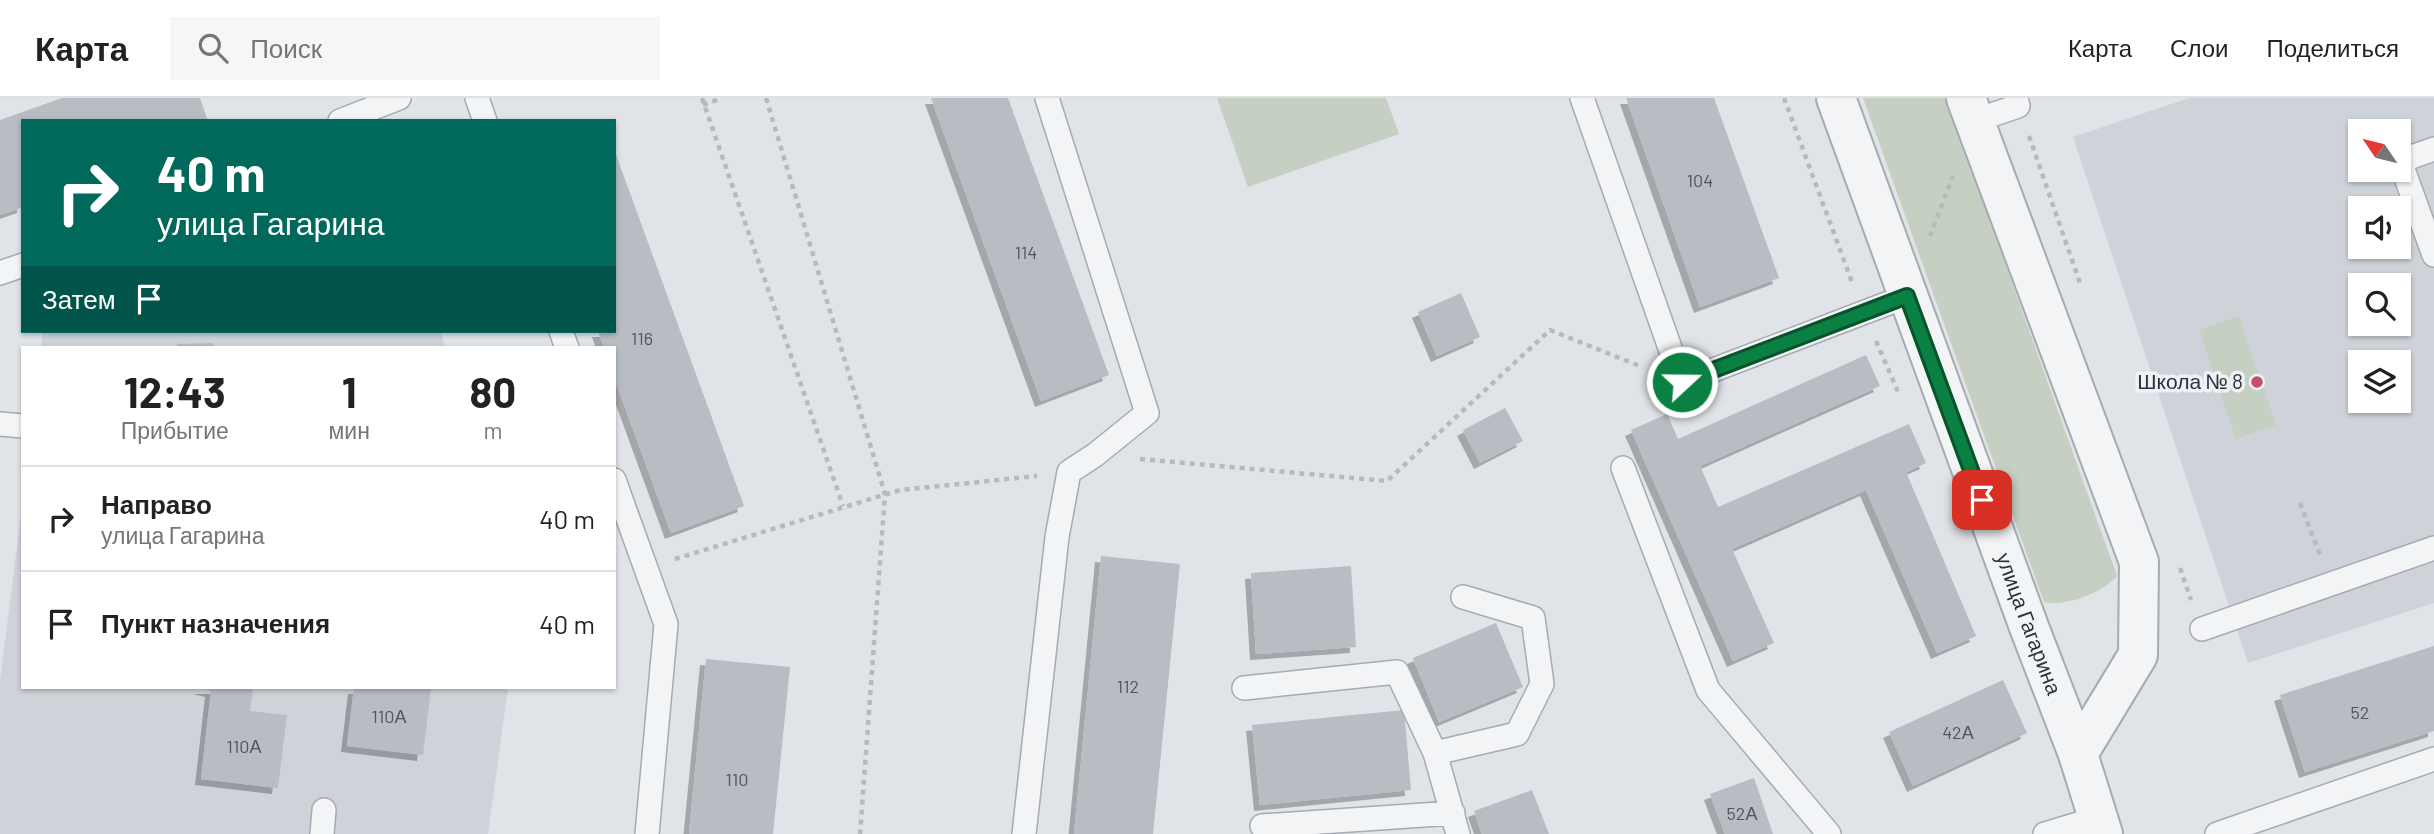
<!DOCTYPE html>
<html lang="ru">
<head>
<meta charset="utf-8">
<style>
  body { margin:0; font-family:Barlow,sans-serif; background:#f6f6f6; color:#222; height:100vh; display:flex; flex-direction:column; font-size:26px; white-space:nowrap }
  * { box-sizing:border-box; margin:0 }
  p { font-size:23px; color:#767676 }
  .icon { flex:none; width:38px; height:38px; fill:none; stroke:currentColor; stroke-width:2; stroke-linecap:round; stroke-linejoin:round }
  .map { position:relative; flex:1; overflow:hidden }
  .panel { position:absolute; left:21px; top:248px; width:595px; height:343px; display:flex; flex-direction:column; background:#fff; border-radius:0px; box-shadow:0 2px 5px #0004 }
  .panel>* { flex:none }
  .top-card { position:absolute; left:21px; top:21px; width:595px; height:214px; border-radius:0px; box-shadow:0 2px 5px #0004; background:#00695c; color:#fff; overflow:hidden }
  .needle { width:46px; rotate:305deg }
  .fabs { position:absolute; left:2348px; top:21px; display:grid; gap:14px }
  .fabs a { display:grid; place-items:center; width:63px; height:63px; border-radius:0px; background:#fff; box-shadow:0 2px 5px #0004; font-size:35px }
  .pin { position:absolute; display:grid; place-items:center; width:60px; height:60px; color:#fff; margin:-30px; border-radius:14px; box-shadow:0 4px 10px #0006 }
  .me { position:absolute; width:77px; margin:-38px; rotate:69deg; stroke-linejoin:round; filter:drop-shadow(0 0 5px #0008) }
  .turn { display:flex; align-items:center; gap:24px; height:147px; padding:0 21px; font-size:32px }
  .turn .icon { width:91px; height:91px; stroke-width:2.5 }
  .turn b { display:block; font-size:49px; line-height:60px }
  .then { display:flex; align-items:center; height:66px; padding:0 21px; background:#0003; gap:14px; font-size:26px }
  .eta { display:flex; justify-content:space-evenly; align-items:center; height:119px; text-align:center }
  .eta b { font-size:42px; font-weight:700; line-height:49px }
  ul { padding:0; list-style:none }
  li { display:flex; align-items:center; gap:21px; height:105px; padding:0 21px; border-top:2px solid #e0e0e0 }
  li div { flex:1 }
  li b { display:block; font-size:26px }
  li em { font-style:normal }
  header { display:flex; align-items:center; gap:42px; box-sizing:border-box; height:98px; padding:0 35px; background:#fff; border-bottom:2px solid #e0e0e0 }
  header strong { font-size:33px }
  nav { display:flex; gap:38px; margin-inline-start:auto; font-size:24px }
  .search { width:490px; height:63px; background:#f6f6f6; display:flex; align-items:center; gap:18px; box-sizing:border-box; padding:0 24px; border-radius:0px; color:#767676; font-size:26px }
  .map>svg:first-child { display:block }
  .built { fill:#ced3d9; fill-rule:evenodd }
  .green { fill:#c6d0c2 }
  .building { fill:#b8bdc4; filter:url(#shadow) }
  .lines { fill:none; stroke-linecap:round; stroke-linejoin:round }
  .lane-casing { stroke:#a6aab1; stroke-width:26 }
  .street-casing { stroke:#a6aab1; stroke-width:42 }
  .path { stroke:#b6babe; stroke-width:4.5; stroke-dasharray:5 5; stroke-linecap:butt }
  .lane { stroke:#f2f4f6; stroke-width:23 }
  .street { stroke:#f2f4f6; stroke-width:38 }
  .route-casing { stroke:#07532c; stroke-width:18 }
  .route { stroke:#0b8043; stroke-width:12 }
  .poi-dot { fill:#c05168; stroke:#eff2f5; stroke-width:2.5 }
  .labels { text-anchor:middle; stroke-width:7; stroke-linejoin:round; paint-order:stroke }
  .number-label { font-size:18px; fill:#4e555f }
  .poi-label { font-size:21px; fill:#2a323d; stroke:#eff2f5; text-anchor:end }
  .street-label { font-size:21px; fill:#2a323d; stroke:#eff2f5 }
</style>
</head>
<body>
<header>
<strong>Карта</strong>
<div class="search"><svg class="icon" aria-label="search" viewBox="0 0 24 24"><circle cx="10" cy="10" r="6"/><path d="M15 15l6 6"/></svg>Поиск</div>
<nav><a>Карта</a><a>Слои</a><a>Поделиться</a></nav>
</header>
<div class="map">
<svg width="2434" height="736" viewBox="0 0 2434 736">
  <defs>
    <filter id="shadow"><feDropShadow dx="-6" dy="6" stdDeviation="0" flood-color="#0004"/></filter>
  </defs>
  <rect width="100%" height="100%" fill="#e0e3e7"/>
  <path class="built" d="M2189,0H2434V505L2248,565L2073,39ZM2361,33H2399V72H2361ZM2361,110H2399V149H2361ZM2361,187H2399V226H2361ZM2361,264H2399V303H2361Z
    M46,233H441L445,250H41L43,234Z
    M23,400V590H508L488,736H0V584Z"/>
  <path class="green" d="M1217,0H1386L1399,36L1248,89Z
    M1863,0H1946L2117,478C2103,495 2065,509 2044,504Z
    M2239,218L2276,327L2236,341L2199,232Z"/>
  <path class="building" d="M62,0H200L208,23H23V109L0,117V22Z
    M931,0H1008L1109,277L1041,303Z
    M1626,0H1714L1779,180L1700,209Z
    M614,51L744,408L671,435L614,279V250H604L598,233H614Z
    M1461,195L1480,239L1437,258L1418,214Z
    M213,245V250H177V246Z
    M1866,257L1880,288L1700,368L1718,409L1909,326L1926,365L1906,374L1976,538L1937,555L1866,392L1732,451L1774,545L1733,563L1631,332L1667,316L1678,341Z
    M1505,310L1523,343L1480,365L1463,332Z
    M1101,458L1180,466L1153,736H1074Z
    M1351,468L1356,549L1256,556L1251,475Z
    M1496,525L1523,589L1439,624L1413,560Z
    M2434,548V633L2305,674L2280,597Z
    M706,561L790,569L773,736H689Z
    M2003,582L2027,635L1913,688L1889,634Z
    M199,590H253L250,613L287,617L278,690L201,681L211,593Z
    M354,590H431L423,657L347,648Z
    M1404,612L1411,692L1260,707L1252,627Z
    M1754,680L1773,736H1725L1710,696Z
    M1532,692L1549,736H1482L1474,713Z"/>
  <g class="lines">
    <defs>
      <path id="lane" d="M477,0L485,23
        M1582,0L1682,284L1907,198
        M340,23L399,0
        M1974,23L2018,8L2016,0
        M2434,51L2400,63L2434,157
        M0,175L23,167
        M561,233L567,250
        M0,326L23,328
        M1623,370L1708,592L1829,736
        M614,382L666,526L647,736
        M2202,531L2434,450
        M1244,590L1397,574L1435,655L1458,736
        M1435,655L1517,636L1542,586L1533,520L1463,499
        M1262,728L1453,715
        M322,736L324,712
        M1024,736L1057,439L1069,374L1095,357L1147,315L1047,0
        M2045,736L2098,720
        M2217,736L2434,661"/>
      <g id="street">
        <path id="s1" d="M1836,0L2029,529L2078,656L2103,736"/>
        <path d="M1966,0L2139,464L2138,557L2078,656"/>
      </g>
    </defs>
    <use href="#lane" class="lane-casing"/>
    <use href="#street" class="street-casing"/>
    <path class="path" d="M702,0L843,408
      M766,0L885,396L860,736
      M1784,0L1853,187
      M703,7L722,0
      M2029,38L2081,188
      M1930,138L1953,78
      M1876,243L1899,296
      M1140,361L1387,383L1550,232L1642,269
      M2300,405L2320,457
      M675,461L900,392L1037,378
      M2180,470L2191,502"/>
    <use href="#lane" class="lane"/>
    <use href="#street" class="street"/>
  </g>
  <g class="lines">
    <defs>
      <path id="route" d="M1682,284L1907,198L1982,402"/>
    </defs>
    <use href="#route" class="route-casing"/>
    <use href="#route" class="route"/>
  </g>
  <circle class="poi-dot" cx="2257" cy="284" r="7"/>
  <g class="labels">
    <g class="number-label">
      <text x="1700" y="89">104</text>
      <text x="1026" y="161">114</text>
      <text x="642" y="247">116</text>
      <text x="1128" y="595">112</text>
      <text x="2360" y="621">52</text>
      <text x="389" y="625">110А</text>
      <text x="1958" y="641">42А</text>
      <text x="244" y="655">110А</text>
      <text x="737" y="688">110</text>
      <text x="1742" y="722">52А</text>
    </g>
    <g class="poi-label">
      <text x="2243" y="291">Школа № 8</text>
    </g>
    <g class="street-label">
      <text dy="7" stroke="none"><textPath href="#s1" startOffset="560">улица Гагарина</textPath></text>
    </g>
  </g>
</svg>
<div class="fabs">
<a><svg class="needle" viewBox="-14 -14 28 28"><path d="M0-13l5 13h-10z" fill="#e53935"/><path d="M0 13l5-13h-10z" fill="#767676"/></svg></a>
<a><svg class="icon" aria-label="sound" viewBox="0 0 24 24"><path d="M4 9h4l5-4v14l-5-4H4zM17 9q2 3 0 6"/></svg></a>
<a><svg class="icon" aria-label="search" viewBox="0 0 24 24"><circle cx="10" cy="10" r="6"/><path d="M15 15l6 6"/></svg></a>
<a><svg class="icon" aria-label="layers" viewBox="0 0 24 24"><path d="M12 4l9 5-9 5-9-5zM3 14l9 5 9-5"/></svg></a>
</div>
<div class="pin" style="left:1982px;top:402px;background:#d93025"><svg class="icon" aria-label="arrive" viewBox="0 0 24 24"><path d="M6 21V4h12l-3 4 3 4H6"/></svg></div>
<svg class="me" style="left:1682px;top:284px" viewBox="-20 -20 40 40"><circle r="17" fill="#0b8043" stroke="#fff" stroke-width="3"/><path d="M0-11L8 9 0 5-8 9z" fill="#fff"/></svg>
<div class="top-card">
<div class="turn"><svg class="icon" aria-label="right" viewBox="0 0 24 24"><path d="M7 20v-9h11M14 6l5 5-5 5"/></svg><div><b>40 m</b>улица Гагарина</div></div>
<div class="then">Затем<svg class="icon" aria-label="arrive" viewBox="0 0 24 24"><path d="M6 21V4h12l-3 4 3 4H6"/></svg></div>
</div>
<section class="panel">
<div class="eta">
<div><b>12:43</b><p>Прибытие</p></div>
<div><b>1</b><p>мин</p></div>
<div><b>80</b><p>m</p></div>
</div>
<ul>
<li><svg class="icon" aria-label="right" viewBox="0 0 24 24"><path d="M7 20v-9h11M14 6l5 5-5 5"/></svg><div><b>Направо</b><p>улица Гагарина</p></div><em>40 m</em></li>
<li><svg class="icon" aria-label="arrive" viewBox="0 0 24 24"><path d="M6 21V4h12l-3 4 3 4H6"/></svg><div><b>Пункт назначения</b></div><em>40 m</em></li>
</ul>
</section>
</div>
</body>
</html>
